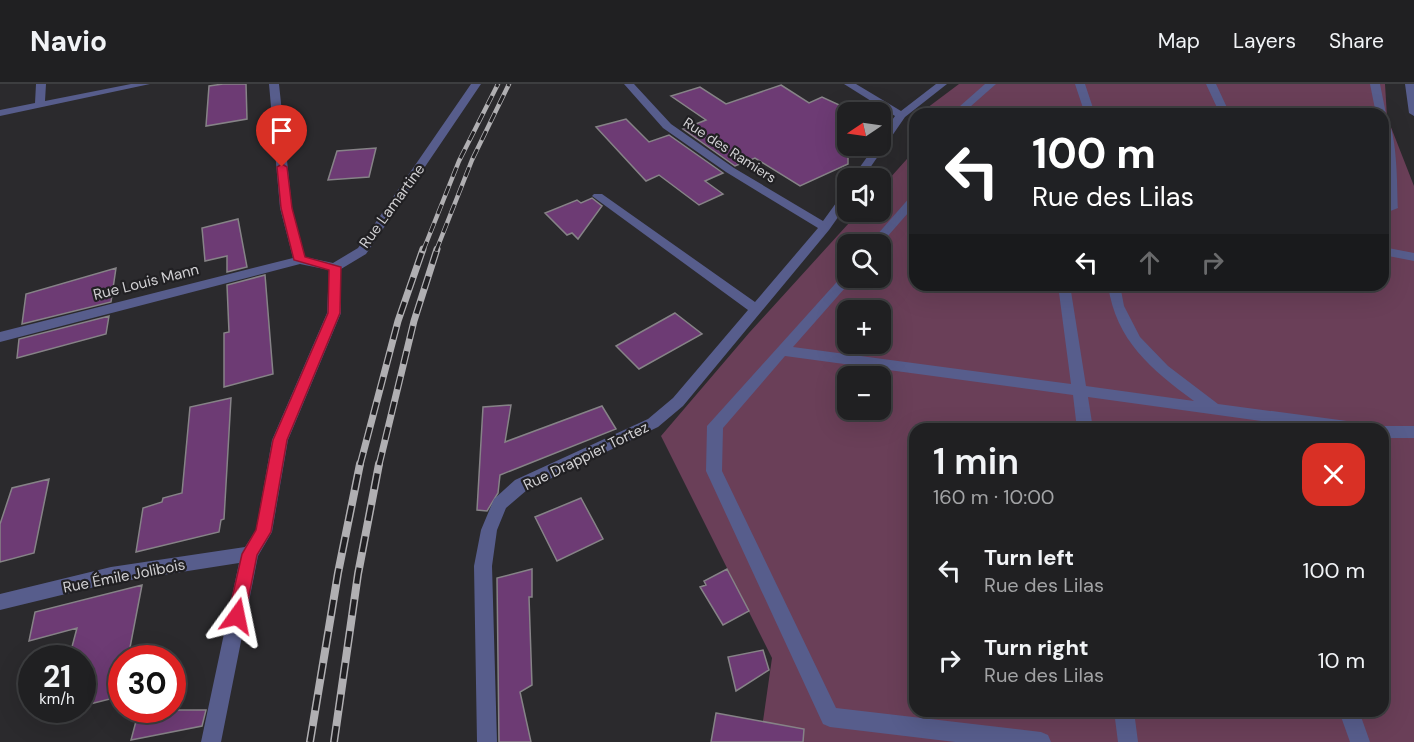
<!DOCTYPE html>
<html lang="en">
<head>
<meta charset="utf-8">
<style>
  body { margin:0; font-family:"DM Sans",sans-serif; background:#28282a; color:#f1f3f6; height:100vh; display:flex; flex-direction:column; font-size:22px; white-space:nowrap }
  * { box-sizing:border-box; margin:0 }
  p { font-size:20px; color:#a2a3a5 }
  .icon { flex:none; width:33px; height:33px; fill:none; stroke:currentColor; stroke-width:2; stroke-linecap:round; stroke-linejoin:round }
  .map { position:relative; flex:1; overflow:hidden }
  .sheet { position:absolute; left:909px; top:339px; width:480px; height:294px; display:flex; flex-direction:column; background:#202022; border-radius:18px; box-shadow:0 6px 24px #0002,0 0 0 2px #3d3e40 }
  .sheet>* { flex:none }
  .guide { position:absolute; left:909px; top:24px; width:480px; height:183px; border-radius:18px; box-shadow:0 6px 24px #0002,0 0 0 2px #3d3e40; background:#202124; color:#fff; overflow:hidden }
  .needle { width:39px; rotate:257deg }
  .tools { position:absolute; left:837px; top:18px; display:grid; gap:12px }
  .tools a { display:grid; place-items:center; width:54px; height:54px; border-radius:12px; background:#202022; box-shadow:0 6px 24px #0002,0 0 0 2px #3d3e40; font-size:30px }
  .speed { position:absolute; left:18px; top:561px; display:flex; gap:12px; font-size:30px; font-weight:700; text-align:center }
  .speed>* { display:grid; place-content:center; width:78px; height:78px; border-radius:50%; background:#202022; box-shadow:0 6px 24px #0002,0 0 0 2px #3d3e40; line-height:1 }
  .speed small { font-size:15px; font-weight:400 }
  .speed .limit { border:9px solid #d22; background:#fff; color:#111 }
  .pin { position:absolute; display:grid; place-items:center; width:51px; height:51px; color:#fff; margin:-62px -26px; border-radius:50% 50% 50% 0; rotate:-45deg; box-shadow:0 0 6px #0007 }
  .pin .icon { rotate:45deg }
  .me { position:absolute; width:66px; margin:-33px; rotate:12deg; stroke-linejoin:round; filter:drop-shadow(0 0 4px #0008) }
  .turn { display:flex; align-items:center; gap:21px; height:126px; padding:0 24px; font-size:27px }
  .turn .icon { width:78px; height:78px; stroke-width:2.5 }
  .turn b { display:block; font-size:42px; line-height:51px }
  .lanes { display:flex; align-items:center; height:57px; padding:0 24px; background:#0003; justify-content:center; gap:30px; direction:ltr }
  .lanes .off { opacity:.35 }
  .round { display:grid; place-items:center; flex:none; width:63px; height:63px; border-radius:18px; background:#28282a }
  .headline { display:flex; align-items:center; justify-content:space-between; height:102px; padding:0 24px }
  h1 { font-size:36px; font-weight:600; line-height:45px }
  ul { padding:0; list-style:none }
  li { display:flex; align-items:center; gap:18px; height:90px; padding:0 24px }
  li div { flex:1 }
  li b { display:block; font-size:22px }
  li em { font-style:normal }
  header { display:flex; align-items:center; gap:36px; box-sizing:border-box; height:84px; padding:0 30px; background:#202022; border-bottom:2px solid #3d3e40 }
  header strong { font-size:28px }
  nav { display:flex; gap:33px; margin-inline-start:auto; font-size:21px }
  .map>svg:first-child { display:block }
  .green { fill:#6a3f58; fill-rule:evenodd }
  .building { fill:#6d3b74; stroke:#868387; stroke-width:1.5 }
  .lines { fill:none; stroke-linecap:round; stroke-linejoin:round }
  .minor { fill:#575d8c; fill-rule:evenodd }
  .rail-far2-casing { stroke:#b0afb2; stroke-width:4.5 }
  .rail-far1-casing { stroke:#b0afb2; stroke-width:7 }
  .rail-casing { stroke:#b0afb2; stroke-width:8 }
  .rail-far2 { stroke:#212023; stroke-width:3; stroke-dasharray:10; stroke-linecap:butt }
  .rail-far1 { stroke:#212023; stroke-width:4.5; stroke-dasharray:13; stroke-linecap:butt }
  .rail { stroke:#212023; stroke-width:5; stroke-dasharray:16; stroke-linecap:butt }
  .route { fill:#e11d48; stroke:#92132f; stroke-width:1.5 }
  .labels { text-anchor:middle; stroke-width:4.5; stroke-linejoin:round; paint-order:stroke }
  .far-street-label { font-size:14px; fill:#d1d0d3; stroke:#212023 }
  .street-label { font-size:15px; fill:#d1d0d3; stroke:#212023 }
</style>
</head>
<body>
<header>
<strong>Navio</strong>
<nav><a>Map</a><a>Layers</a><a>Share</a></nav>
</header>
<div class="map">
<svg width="1414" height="658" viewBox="0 0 1414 658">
  <rect width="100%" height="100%" fill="#2b2a2d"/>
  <path class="green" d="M959,0H1385L1387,33L1414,102V658H760L772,574L661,352L749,249L859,128H880L881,104L915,66V201H1383V30H919ZM848,160H880V194H848ZM848,226H880V260H848ZM848,292H880V326H848ZM915,345H1383V627H915Z"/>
  <path class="building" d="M223,0H246L247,35L206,42L209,2Z
    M781,1L809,19L822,13L848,25V80L800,102L755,74L735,82L683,45L706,36L671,12L700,3L726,20Z
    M626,35L649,58L669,51L723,89L705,97L723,110L699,121L659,91L646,97L596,43Z
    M376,64L369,93L328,96L337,67Z
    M592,114L602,122L578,155L572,149L567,151L545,129L577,116L581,119Z
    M238,135L247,183L227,188V172L205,177L202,144Z
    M116,184L111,218L22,240L26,210Z
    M265,191L273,290L224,303V249L229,248L227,201Z
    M675,229L702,250L639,285L616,262Z
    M109,232L106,250L17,274L19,255Z
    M231,314L224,435L221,436L219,448L136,468L143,424L162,418L163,414L182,409L190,323Z
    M511,321L505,358L602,322L616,345L500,391L498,409L487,427L477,426L483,323Z
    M49,395L34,469L0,478V440L12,404Z
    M581,414L603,455L557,477L535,433Z
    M532,485V513H529L532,601L520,608L531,658H499L497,494Z
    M727,485L749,527L723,541L700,503L706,501L704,497Z
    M142,501L128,574H122V612L82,622V574H69L77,544L29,557L35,528Z
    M763,566L769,586L736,607L728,573Z
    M139,626H206L202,642L131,656Z
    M716,629L804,645L803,658H711Z"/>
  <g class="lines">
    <path class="minor" d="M36,0H46L45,17L131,0H150L0,32V26L35,19Z
      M269,0H279L292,124L305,173L333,179L358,164L471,0H481L366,170L341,185V229L288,356L272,448L258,472L221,658H201L239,479L111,499L0,526V510L111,483L245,463L256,446L272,356L327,229L329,186L300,180L0,258V248L293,174L280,124Z
      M624,0H634L671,40L734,84L823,137L844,108L848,107V119L829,146L683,322L658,343L527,406L506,424L497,446L492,482L497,658H477L474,482L481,446L494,415L515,396L648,335L673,314L748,226L592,112L594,110H602L755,218L818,144L726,88L663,44Z
      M844,0H856L901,27L936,0H947L905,33L863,94H852L875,62H880V53L895,32Z
      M985,0H996L962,30H951Z
      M1075,0H1085L1095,30H1085Z
      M1206,0H1216L1230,30H1220Z
      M1370,0H1380L1386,30L1384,32C1398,41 1397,106 1398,124L1383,130V123L1386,122L1383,30H1376Z
      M1405,0H1414V32L1409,29Z
      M915,111V121L880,161L869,160L911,112Z
      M1383,163L1414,169V177L1383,171Z
      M848,189V194H854L852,196L793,263L1071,300L1058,201H1070L1086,302L1194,317C1151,285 1116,257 1108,201H1120L1124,222L1140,253L1168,282L1218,320L1362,339L1367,341L1370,345H1319L1088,313L1093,345H1077L1073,311L785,272L723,344L722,387L836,624L1041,648L1048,651L1051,658H955L830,643L823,640L706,387L707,342L844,190Z
      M1383,342H1414V354H1383V345H1377Z
      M1114,627H1134L1138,658H1118Z
      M1339,627H1359L1370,658H1350Z"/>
    <defs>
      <path id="rail-far2" d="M423,167L459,77L498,0
        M436,167L472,76L509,0"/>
      <path id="rail-far1" d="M360,381L398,237L423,165
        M379,381L414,237L437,165"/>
      <path id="rail" d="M310,658L338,489L360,380
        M334,658L358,490L379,380"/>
    </defs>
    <use href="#rail-far2" class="rail-far2-casing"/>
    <use href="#rail-far1" class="rail-far1-casing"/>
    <use href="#rail" class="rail-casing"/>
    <use href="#rail-far2" class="rail-far2"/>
    <use href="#rail-far1" class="rail-far1"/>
    <use href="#rail" class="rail"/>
  </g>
  <path class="route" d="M282,80L287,83L292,124L305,173L341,183L340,229L287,356L271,448L257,471L245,532L243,538L237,540L231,538L228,532L242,470L256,446L273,356L328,229L329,186L294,176L281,124L277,83Z"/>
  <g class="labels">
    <g class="far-street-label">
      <text transform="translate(730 66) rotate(33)" y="5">Rue des Ramiers</text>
    </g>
    <g class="street-label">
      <text transform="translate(392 122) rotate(-54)" y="5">Rue Lamartine</text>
      <text transform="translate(146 198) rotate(-14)" y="5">Rue Louis Mann</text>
      <text transform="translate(586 372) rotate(-26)" y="5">Rue Drappier Tortez</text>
      <text transform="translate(124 492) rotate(-11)" y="5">Rue Émile Jolibois</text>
    </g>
  </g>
</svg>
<div class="tools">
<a><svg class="needle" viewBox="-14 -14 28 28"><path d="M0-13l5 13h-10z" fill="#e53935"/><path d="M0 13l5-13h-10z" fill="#a2a3a5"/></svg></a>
<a><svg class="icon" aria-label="sound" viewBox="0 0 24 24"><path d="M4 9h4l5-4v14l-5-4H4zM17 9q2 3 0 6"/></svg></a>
<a><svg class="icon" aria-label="search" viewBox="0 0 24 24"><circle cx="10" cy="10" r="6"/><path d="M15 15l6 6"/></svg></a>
<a>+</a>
<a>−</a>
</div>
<div class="speed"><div>21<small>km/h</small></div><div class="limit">30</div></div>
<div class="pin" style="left:282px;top:83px;background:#d93025"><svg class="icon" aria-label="arrive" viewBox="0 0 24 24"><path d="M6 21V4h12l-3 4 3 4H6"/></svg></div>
<svg class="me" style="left:237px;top:532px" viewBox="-20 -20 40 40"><path d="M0-17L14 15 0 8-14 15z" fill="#e11d48" stroke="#fff" stroke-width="4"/></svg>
<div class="guide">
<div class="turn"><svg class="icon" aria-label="left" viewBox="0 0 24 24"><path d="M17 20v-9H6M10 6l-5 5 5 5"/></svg><div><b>100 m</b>Rue des Lilas</div></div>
<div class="lanes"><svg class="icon" aria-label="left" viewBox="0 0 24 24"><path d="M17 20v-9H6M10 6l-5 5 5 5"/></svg><svg class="icon off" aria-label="ahead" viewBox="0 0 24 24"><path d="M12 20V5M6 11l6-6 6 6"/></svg><svg class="icon off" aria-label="right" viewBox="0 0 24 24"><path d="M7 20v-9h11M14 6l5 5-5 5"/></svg></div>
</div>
<section class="sheet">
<div class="headline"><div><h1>1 min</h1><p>160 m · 10:00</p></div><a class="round" style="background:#d93025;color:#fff"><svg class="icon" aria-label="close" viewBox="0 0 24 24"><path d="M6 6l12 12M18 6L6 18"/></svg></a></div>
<ul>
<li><svg class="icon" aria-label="left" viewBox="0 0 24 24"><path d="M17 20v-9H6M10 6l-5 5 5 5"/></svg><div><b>Turn left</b><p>Rue des Lilas</p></div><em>100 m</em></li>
<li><svg class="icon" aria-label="right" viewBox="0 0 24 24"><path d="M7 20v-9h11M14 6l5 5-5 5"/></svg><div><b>Turn right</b><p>Rue des Lilas</p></div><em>10 m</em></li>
</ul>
</section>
</div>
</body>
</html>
